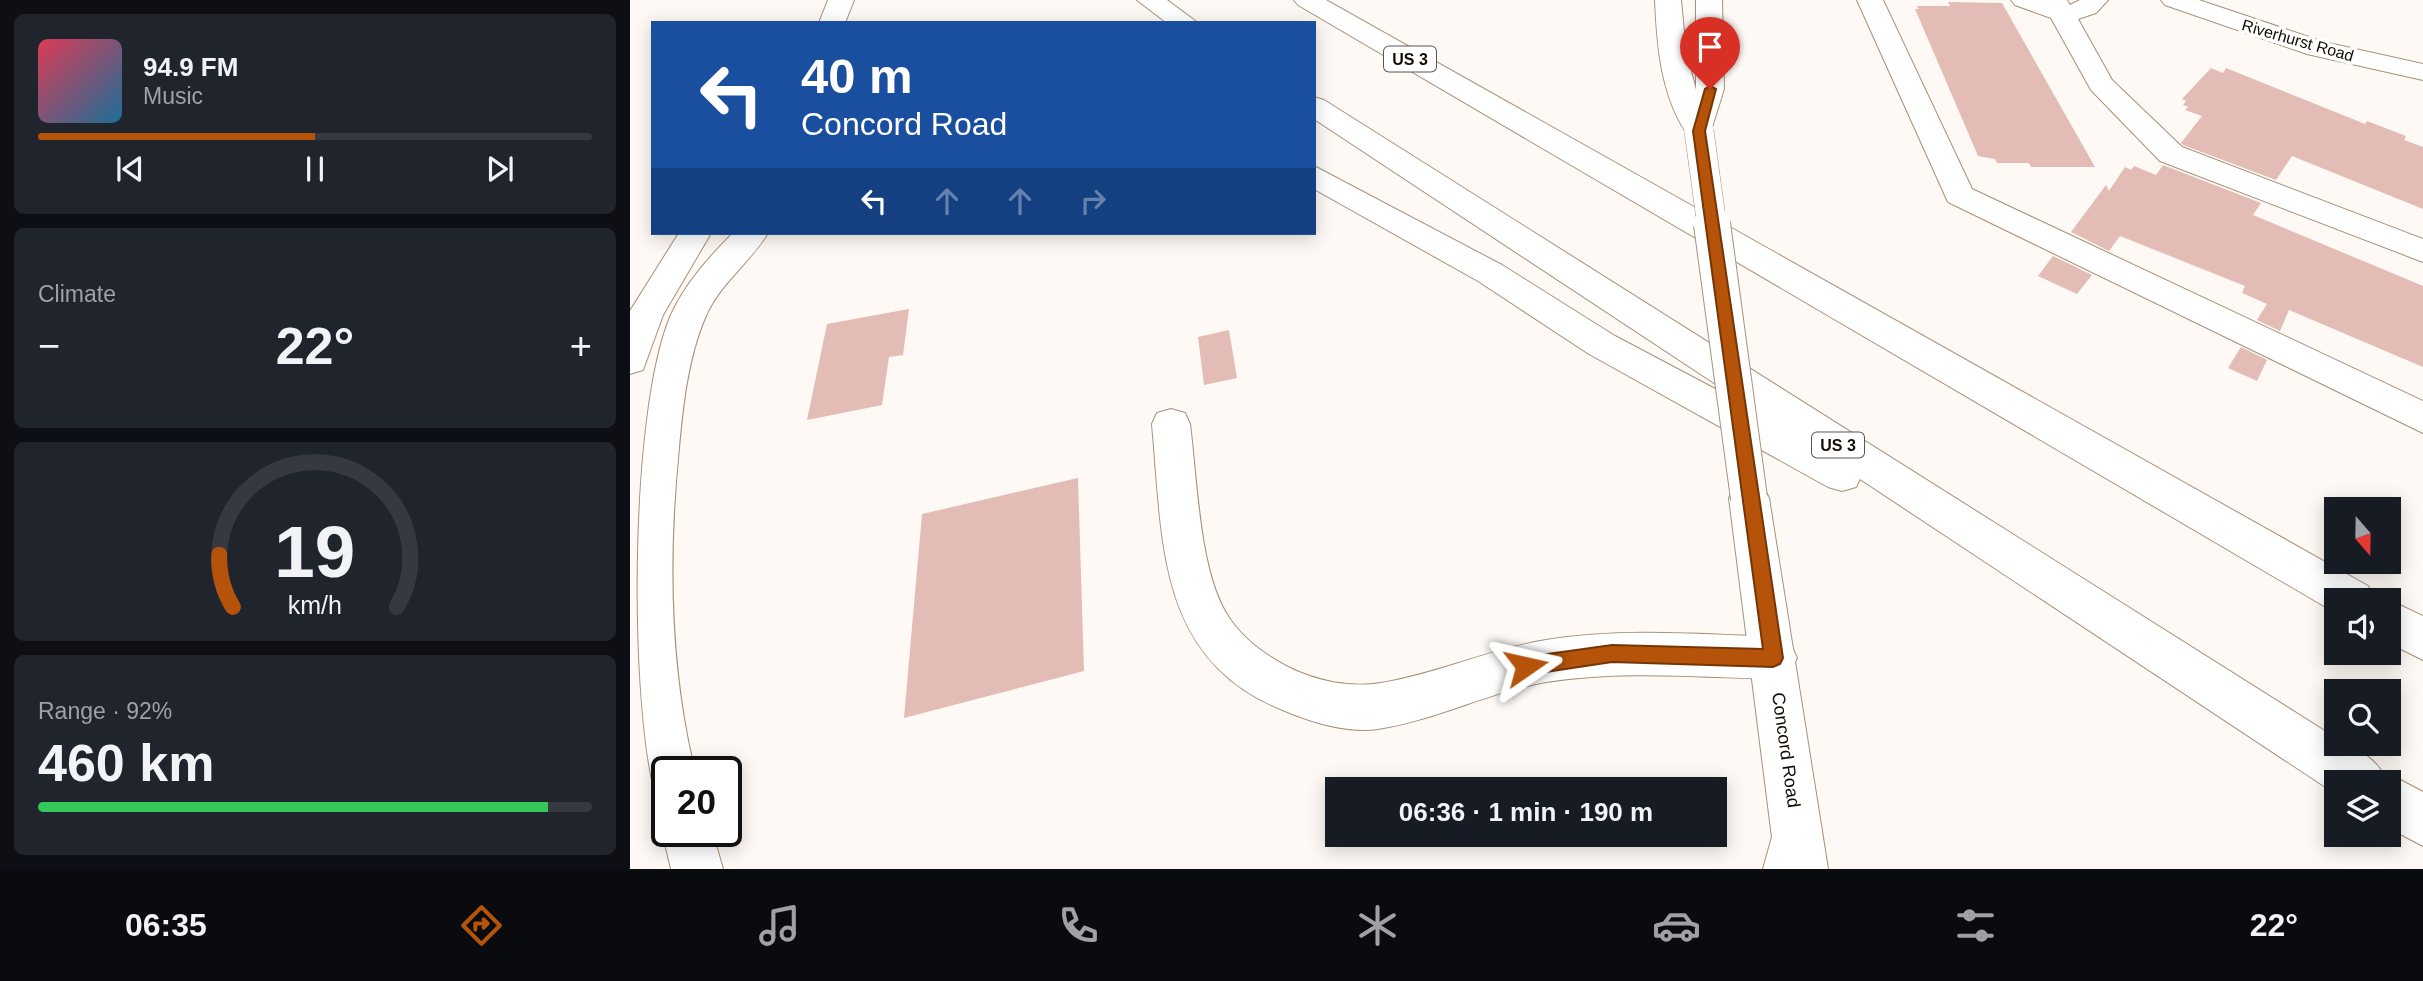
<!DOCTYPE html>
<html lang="en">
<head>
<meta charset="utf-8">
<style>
	body { margin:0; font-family:Arial,sans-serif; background:#20242c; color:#f1f3f6; height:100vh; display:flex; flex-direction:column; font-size:26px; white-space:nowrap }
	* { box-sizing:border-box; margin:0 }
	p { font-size:23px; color:#9ea1a6 }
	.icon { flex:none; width:38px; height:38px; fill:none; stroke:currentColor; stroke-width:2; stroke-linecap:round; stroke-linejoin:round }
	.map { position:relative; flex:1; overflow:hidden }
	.panel { display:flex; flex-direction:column; gap:14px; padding:14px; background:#0d0f14; width:630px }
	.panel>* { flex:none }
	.banner { position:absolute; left:21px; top:21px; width:665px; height:214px; border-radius:0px; box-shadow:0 4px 18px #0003; background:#1a4fa0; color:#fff; overflow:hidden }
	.needle { width:46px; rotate:160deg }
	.fabs { position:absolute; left:1694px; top:497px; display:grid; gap:14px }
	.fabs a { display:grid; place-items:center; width:77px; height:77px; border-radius:0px; background:#171b24; box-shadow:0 4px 18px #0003; font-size:35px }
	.speed { position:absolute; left:21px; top:756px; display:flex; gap:14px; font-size:35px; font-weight:700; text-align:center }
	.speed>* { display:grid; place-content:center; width:91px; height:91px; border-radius:50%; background:#171b24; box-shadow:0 4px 18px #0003; line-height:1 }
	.speed .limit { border:4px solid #111; border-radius:10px; background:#fff; color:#111 }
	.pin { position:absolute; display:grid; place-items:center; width:60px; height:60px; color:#fff; margin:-72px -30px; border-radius:50% 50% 50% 0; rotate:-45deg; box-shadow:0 0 7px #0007 }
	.pin .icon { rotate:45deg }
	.me { position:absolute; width:77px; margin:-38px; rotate:79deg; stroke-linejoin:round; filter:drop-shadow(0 0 5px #0008) }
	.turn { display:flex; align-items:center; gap:24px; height:147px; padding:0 35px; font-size:32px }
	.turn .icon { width:91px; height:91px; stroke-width:2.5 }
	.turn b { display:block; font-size:49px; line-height:60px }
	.lanes { display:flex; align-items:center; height:66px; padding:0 35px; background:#0003; justify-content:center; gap:35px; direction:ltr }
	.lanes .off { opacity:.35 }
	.big { font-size:52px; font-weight:800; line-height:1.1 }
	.panel .card { flex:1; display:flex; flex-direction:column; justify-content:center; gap:10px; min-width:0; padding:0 24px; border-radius:10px; background:#20242c }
	.panel .dial { align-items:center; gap:0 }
	.dial svg { height:182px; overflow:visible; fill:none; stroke:#363941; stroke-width:7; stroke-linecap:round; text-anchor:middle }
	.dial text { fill:#f1f3f6; stroke:none }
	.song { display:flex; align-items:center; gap:21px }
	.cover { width:84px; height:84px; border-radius:10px; background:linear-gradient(135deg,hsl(350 70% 55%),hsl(200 70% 35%)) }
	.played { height:7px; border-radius:4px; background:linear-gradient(90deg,#b45309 50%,#363941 50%) }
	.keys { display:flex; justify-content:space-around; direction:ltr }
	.heat { display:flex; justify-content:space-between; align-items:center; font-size:38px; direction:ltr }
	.charge { height:10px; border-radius:5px; background:linear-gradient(90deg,#34c759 92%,#363941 0) }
	.trip { position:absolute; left:695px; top:777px; width:402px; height:70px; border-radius:0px; background:#171b24; box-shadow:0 4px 18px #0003; font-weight:800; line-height:70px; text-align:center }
	.tabs { display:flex; height:112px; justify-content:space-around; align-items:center; background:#090b0e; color:#9ea1a6 }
	.tabs .icon { width:49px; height:49px }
	.tabs .active { color:#b45309 }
	.tabs b { font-size:32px; color:#f1f3f6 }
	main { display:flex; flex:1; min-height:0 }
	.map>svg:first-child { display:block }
	.building { fill:#e2bcb5 }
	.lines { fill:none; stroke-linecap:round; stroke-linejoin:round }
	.minor-casing { stroke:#a69177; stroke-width:2 }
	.major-casing { stroke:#a69177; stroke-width:2 }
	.highway-casing { stroke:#a69177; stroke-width:2 }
	.minor { fill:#fff; fill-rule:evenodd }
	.major { fill:#fff; fill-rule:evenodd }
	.highway { fill:#fff; fill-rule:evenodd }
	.major-bridge-far1-casing { stroke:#a69177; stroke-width:30; stroke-linecap:butt }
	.major-bridge-casing { stroke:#a69177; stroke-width:38; stroke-linecap:butt }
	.major-bridge-far1 { stroke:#fff; stroke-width:29 }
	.major-bridge { stroke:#fff; stroke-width:36 }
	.route { fill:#b45309; stroke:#753606; stroke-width:2 }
	.labels { text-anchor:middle; stroke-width:7; stroke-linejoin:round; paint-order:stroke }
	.far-street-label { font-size:16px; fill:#130b03; stroke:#fff }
	.shield { fill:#fff; stroke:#5a544f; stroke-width:2 }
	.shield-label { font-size:16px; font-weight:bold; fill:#130b03 }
	.street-label { font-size:18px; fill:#130b03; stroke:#fff }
</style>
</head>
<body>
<main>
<section class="panel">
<div class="card">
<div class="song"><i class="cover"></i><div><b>94.9 FM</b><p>Music</p></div></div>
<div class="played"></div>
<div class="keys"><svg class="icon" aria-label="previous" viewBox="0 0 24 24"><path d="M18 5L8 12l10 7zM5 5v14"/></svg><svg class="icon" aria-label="pause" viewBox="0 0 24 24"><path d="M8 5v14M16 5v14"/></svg><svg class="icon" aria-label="next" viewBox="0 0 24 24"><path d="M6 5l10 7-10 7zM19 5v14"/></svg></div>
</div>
<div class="card"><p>Climate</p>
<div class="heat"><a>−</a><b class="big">22°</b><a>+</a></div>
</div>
<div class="card dial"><svg viewBox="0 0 100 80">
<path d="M14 69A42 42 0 1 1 86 69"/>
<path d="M14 69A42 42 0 0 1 8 46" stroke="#b45309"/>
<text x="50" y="56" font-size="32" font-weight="700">19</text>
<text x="50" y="72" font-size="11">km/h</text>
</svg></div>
<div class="card"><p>Range · 92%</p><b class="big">460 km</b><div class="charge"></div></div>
</section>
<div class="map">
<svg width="1793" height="869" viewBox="0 0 1793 869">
	<rect width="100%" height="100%" fill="#fef9f4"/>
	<!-- building -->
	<g class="building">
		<polygon points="1318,2 1372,3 1465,167 1401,167 1399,163 1367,163 1365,159 1348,156 1285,9 1289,9 1287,6 1320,6"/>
		<polygon points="1581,68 1593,73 1596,68 1735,124 1737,121 1776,136 1774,140 1793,147 1793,209 1662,156 1646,180 1553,145 1551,143 1572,116 1555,110 1558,107 1553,105 1556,101 1552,99"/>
		<polygon points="1533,165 1631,203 1623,215 1793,286 1793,367 1659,310 1650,331 1627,320 1637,304 1612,293 1615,286 1490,236 1479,251 1441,232 1476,185 1479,191 1495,167 1501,170 1504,166 1526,175"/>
		<polygon points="1423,256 1462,275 1447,294 1408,276"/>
		<polygon points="279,309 273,355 259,357 252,405 177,420 197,324"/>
		<polygon points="599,330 607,378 574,385 568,337"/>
		<polygon points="1611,347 1637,360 1627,381 1598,368"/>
		<polygon points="448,478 454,671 274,718 292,514"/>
	</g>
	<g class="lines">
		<defs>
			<g id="minor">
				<polygon points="1227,0 1253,0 1342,189 1793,401 1793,433 1318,202"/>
				<polygon points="1381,0 1437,0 1440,5 1450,0 1478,0 1466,13 1448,19 1482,80 1552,147 1793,239 1793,262 1530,161 1461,90 1421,18 1385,5"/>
				<polygon points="1531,0 1569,0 1694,42 1793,64 1793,80 1677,54 1535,5"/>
				<path d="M541 409 555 413 560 424C567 477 569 572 598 616 612 638 635 655 658 667 686 681 720 688 751 683 807 674 860 649 916 640 991 628 1068 634 1144 637L1160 643 1167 658 1160 673 1144 679C1068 677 991 670 916 682 859 692 806 720 748 729 716 733 684 723 655 711 526 660 533 542 522 424L527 413Z"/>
			</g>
			<g id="major">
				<path d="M1025 0H1051L1056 52 1066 90V0H1092L1094 89 1079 137 1069 140 1059 137C1031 97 1027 47 1025 0Z"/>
				<polygon points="1119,481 1133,486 1139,498 1198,869 1146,869 1099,498 1105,486"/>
			</g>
			<g id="highway">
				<polygon points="198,0 224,0 215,23 189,23"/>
				<polygon points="507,0 537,0 568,23 537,23"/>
				<polygon points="664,0 696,0 1738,586 1745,600 1706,600 1706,613 668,5"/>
				<path d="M684 97 694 100 1706 738V744C1724 744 1747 760 1754 776L1759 774 1793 792V846L1759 828V782H1706V794L1230 479 1226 487 1212 491 1198 487 959 354 848 281 684 189V166L872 265 985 336 1125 410 684 119Z"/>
				<polygon points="49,233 81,233 33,315 13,370 0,374 0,311"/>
				<path d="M103 233H138C120 263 89 284 75 318 58 358 53 405 49 448 38 557 39 666 65 772H37V795L24 789C0 690 0 415 40 317 54 285 78 258 103 233Z"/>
				<polygon points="1759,600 1793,616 1793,660 1759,643"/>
				<polygon points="1167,805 1185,812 1192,830 1185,869 1133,869 1149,812"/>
				<polygon points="37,819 37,831 82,831 93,869 41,869 32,831"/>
			</g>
		</defs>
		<!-- minor casing -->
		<use href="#minor" class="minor-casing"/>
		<!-- major casing -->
		<use href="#major" class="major-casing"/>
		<!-- highway casing -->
		<use href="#highway" class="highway-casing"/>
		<!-- minor -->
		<use href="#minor" class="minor"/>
		<!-- major -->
		<use href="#major" class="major"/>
		<!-- highway -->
		<use href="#highway" class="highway"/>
		<defs>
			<polyline id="major-bridge-far1" points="1069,131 1082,226"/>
			<polyline id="major-bridge" points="1082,224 1119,498"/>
		</defs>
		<!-- major-bridge-far1 casing -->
		<use href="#major-bridge-far1" class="major-bridge-far1-casing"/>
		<!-- major-bridge casing -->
		<use href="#major-bridge" class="major-bridge-casing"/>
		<!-- major-bridge-far1 -->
		<use href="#major-bridge-far1" class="major-bridge-far1"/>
		<!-- major-bridge -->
		<use href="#major-bridge" class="major-bridge"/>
	</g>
	<!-- route -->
	<polygon class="route" points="1080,86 1086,89 1075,131 1153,658 1150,664 1143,667 982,662 896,675 889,672 886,666 889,659 896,657 982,645 1133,649 1063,131 1075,89"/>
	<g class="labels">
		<!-- far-street labels -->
		<g class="far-street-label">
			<text transform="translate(1668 40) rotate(16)" y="6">Riverhurst Road</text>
		</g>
		<!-- shield labels -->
		<g class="shield">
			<rect x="754" y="46.5" width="52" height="25" rx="5"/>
			<rect x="1182" y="432.5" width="52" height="25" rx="5"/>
		</g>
		<g class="shield-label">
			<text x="780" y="65">US 3</text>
			<text x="1208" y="451">US 3</text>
		</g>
		<!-- street labels -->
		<g class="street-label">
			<text transform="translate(1156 750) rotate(82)" y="6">Concord Road</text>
		</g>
	</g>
</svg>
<div class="fabs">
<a><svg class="needle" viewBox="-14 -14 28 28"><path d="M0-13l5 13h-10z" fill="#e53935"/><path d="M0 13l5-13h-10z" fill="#9ea1a6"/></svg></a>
<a><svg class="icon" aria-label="sound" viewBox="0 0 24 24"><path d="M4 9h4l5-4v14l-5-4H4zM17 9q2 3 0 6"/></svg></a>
<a><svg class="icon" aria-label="search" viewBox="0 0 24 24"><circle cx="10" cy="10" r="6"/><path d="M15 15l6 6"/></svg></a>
<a><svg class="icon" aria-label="layers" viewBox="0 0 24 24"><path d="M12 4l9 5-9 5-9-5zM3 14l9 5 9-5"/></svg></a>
</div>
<div class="speed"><div class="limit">20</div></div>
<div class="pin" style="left:1080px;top:89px;background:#d93025"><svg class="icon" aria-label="arrive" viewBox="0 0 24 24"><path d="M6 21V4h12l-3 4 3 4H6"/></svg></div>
<svg class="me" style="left:896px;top:666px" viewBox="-20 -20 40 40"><path d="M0-17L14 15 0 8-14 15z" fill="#b45309" stroke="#fff" stroke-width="4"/></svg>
<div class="trip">06:36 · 1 min · 190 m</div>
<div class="banner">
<div class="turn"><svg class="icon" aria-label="left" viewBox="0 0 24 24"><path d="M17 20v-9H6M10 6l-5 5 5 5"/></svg><div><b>40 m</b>Concord Road</div></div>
<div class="lanes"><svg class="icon" aria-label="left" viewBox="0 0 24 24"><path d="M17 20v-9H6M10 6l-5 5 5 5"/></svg><svg class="icon off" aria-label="ahead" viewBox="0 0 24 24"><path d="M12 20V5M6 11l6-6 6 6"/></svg><svg class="icon off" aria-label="ahead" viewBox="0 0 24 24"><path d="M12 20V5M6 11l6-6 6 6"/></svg><svg class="icon off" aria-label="right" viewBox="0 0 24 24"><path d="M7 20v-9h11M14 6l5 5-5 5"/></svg></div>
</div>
</div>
</main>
<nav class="tabs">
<b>06:35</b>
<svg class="icon active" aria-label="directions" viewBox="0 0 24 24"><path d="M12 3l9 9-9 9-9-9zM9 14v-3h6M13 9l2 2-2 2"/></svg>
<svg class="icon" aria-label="music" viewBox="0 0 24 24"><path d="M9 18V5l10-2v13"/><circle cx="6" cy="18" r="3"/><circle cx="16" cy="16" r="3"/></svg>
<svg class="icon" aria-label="phone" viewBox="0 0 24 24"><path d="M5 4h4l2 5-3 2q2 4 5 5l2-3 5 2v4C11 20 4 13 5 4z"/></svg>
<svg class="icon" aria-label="climate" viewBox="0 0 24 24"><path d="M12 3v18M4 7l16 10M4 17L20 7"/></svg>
<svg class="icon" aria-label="car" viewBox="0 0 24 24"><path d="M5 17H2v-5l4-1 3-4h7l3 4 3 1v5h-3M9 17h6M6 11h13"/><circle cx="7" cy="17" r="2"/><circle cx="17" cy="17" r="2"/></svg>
<svg class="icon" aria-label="filters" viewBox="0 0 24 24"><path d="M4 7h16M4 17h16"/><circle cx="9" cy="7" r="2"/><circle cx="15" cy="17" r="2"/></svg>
<b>22°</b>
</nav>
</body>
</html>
